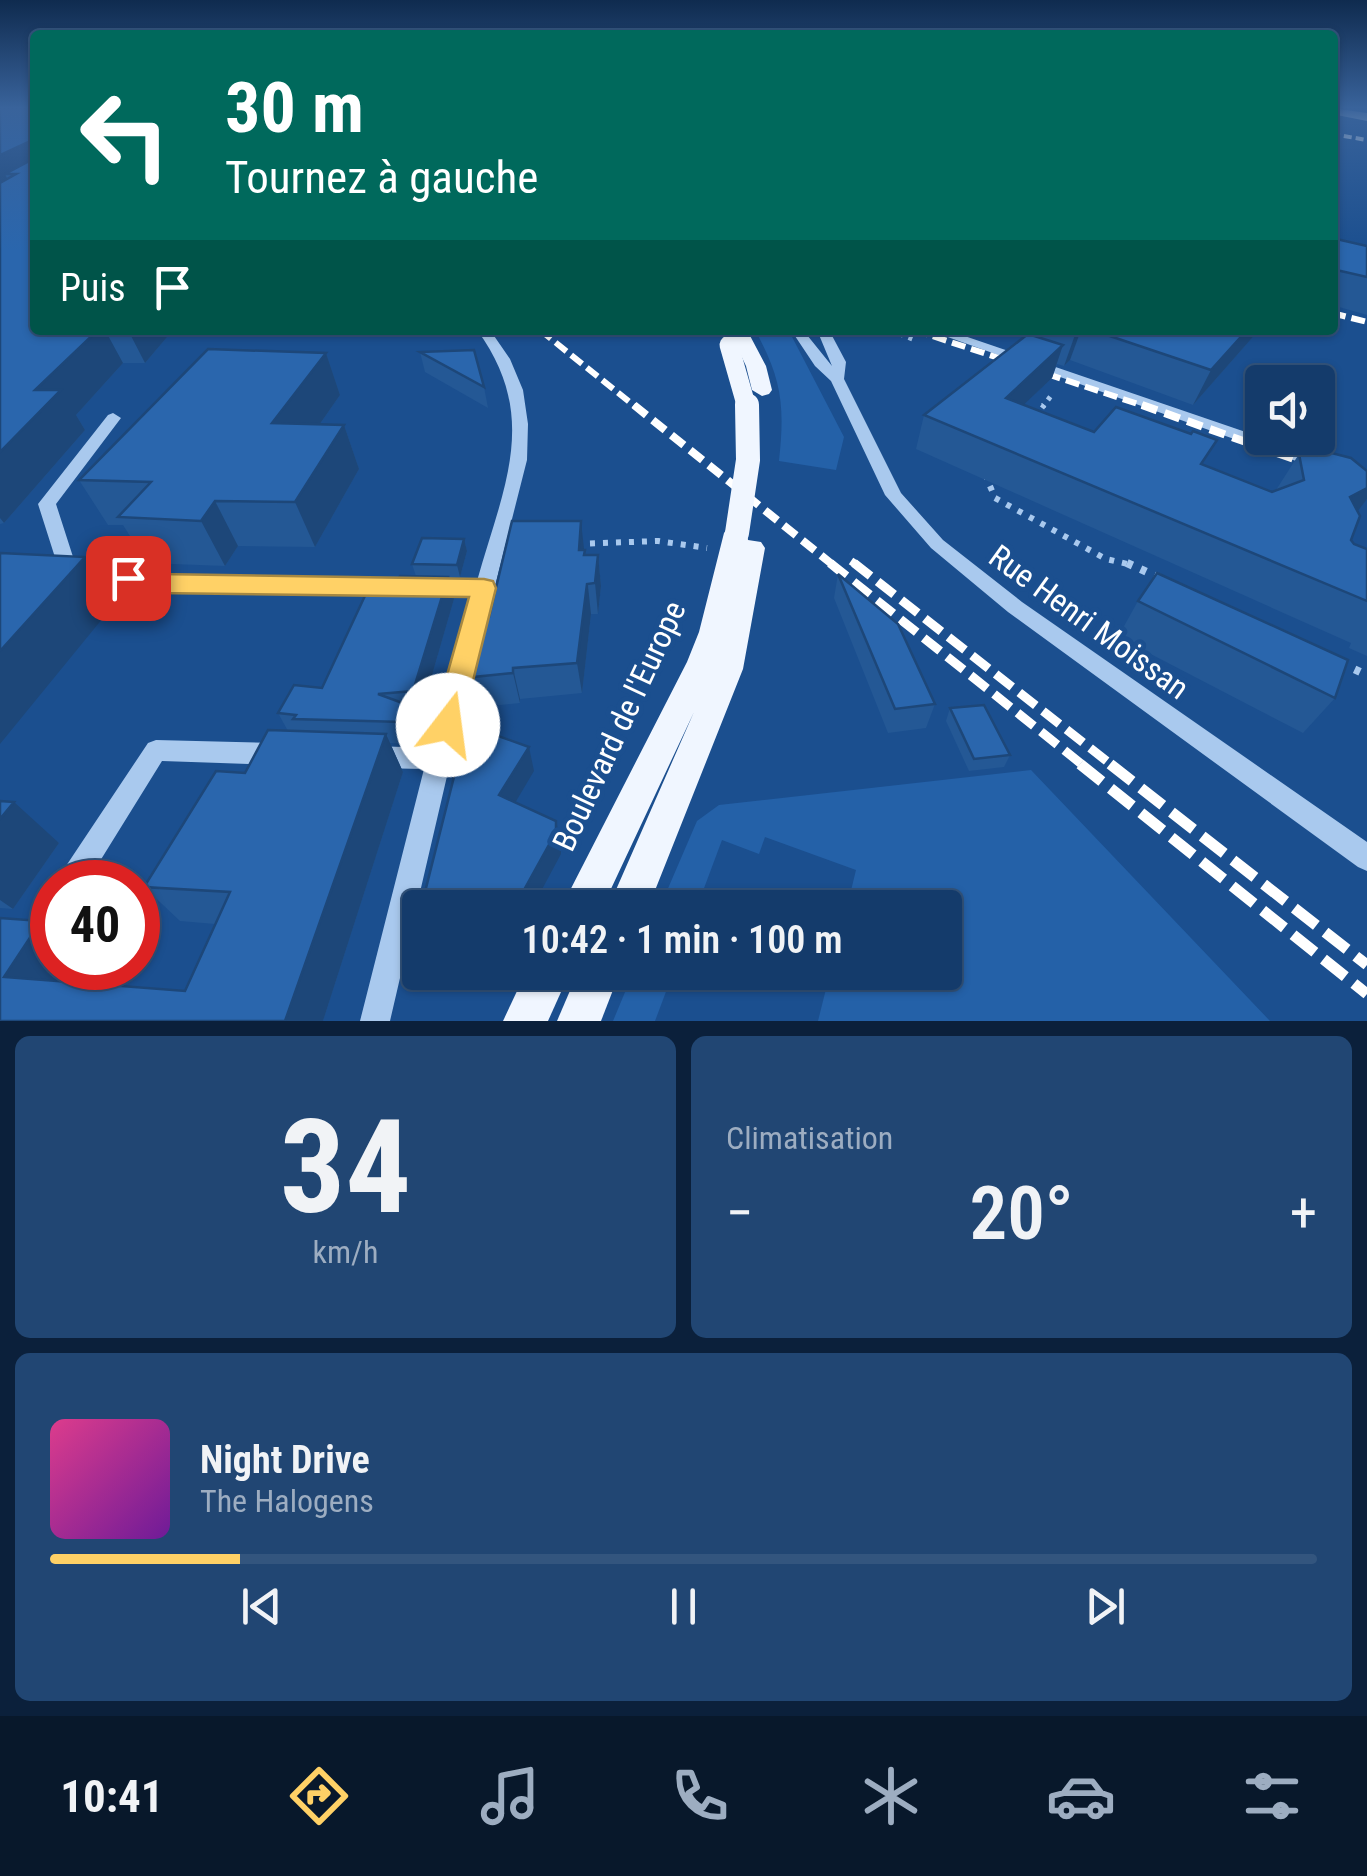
<!DOCTYPE html>
<html lang="fr">
<head>
<meta charset="utf-8">
<style>
	body { margin:0; font-family:"Roboto Condensed",sans-serif; background:#214673; color:#f1f3f6; height:100vh; display:flex; flex-direction:column; font-size:38px; white-space:nowrap }
	* { box-sizing:border-box; margin:0 }
	p { font-size:32px; color:#9dadc1 }
	.icon { flex:none; width:55px; height:55px; fill:none; stroke:currentColor; stroke-width:2; stroke-linecap:round; stroke-linejoin:round }
	.map { position:relative; height:1021px; overflow:hidden }
	.sheet { display:flex; flex-direction:column; gap:15px; padding:15px; background:#0b203b; flex:1 }
	.sheet>* { flex:none }
	.top-card { position:absolute; left:30px; top:30px; width:1308px; height:305px; border-radius:10px; box-shadow:0 2px 8px #0004,0 0 0 2px #33557e; background:#00695c; color:#fff; overflow:hidden }
	.tools { position:absolute; left:1245px; top:365px; display:grid; gap:20px }
	.tools a { display:grid; place-items:center; width:90px; height:90px; border-radius:10px; background:#143b6b; box-shadow:0 2px 8px #0004,0 0 0 2px #33557e; font-size:50px }
	.speed { position:absolute; left:30px; top:860px; display:flex; gap:20px; font-size:50px; font-weight:700; text-align:center }
	.speed>* { display:grid; place-content:center; width:130px; height:130px; border-radius:50%; background:#143b6b; box-shadow:0 2px 8px #0004,0 0 0 2px #33557e; line-height:1 }
	.speed .limit { border:15px solid #d22; background:#fff; color:#111 }
	.pin { position:absolute; display:grid; place-items:center; width:85px; height:85px; color:#fff; margin:-42px; border-radius:20px; box-shadow:0 5px 15px #0006 }
	.me { position:absolute; width:110px; margin:-55px; rotate:15deg; stroke-linejoin:round; filter:drop-shadow(0 0 8px #0008) }
	.turn { display:flex; align-items:center; gap:35px; height:210px; padding:0 30px; font-size:45px }
	.turn .icon { width:130px; height:130px; stroke-width:2.5 }
	.turn b { display:block; font-size:70px; line-height:85px }
	.then { display:flex; align-items:center; height:95px; padding:0 30px; background:#0003; gap:20px; font-size:38px }
	.big { font-size:75px; font-weight:600; line-height:1.1 }
	.sheet .tile { flex:1; display:flex; flex-direction:column; justify-content:center; gap:15px; min-width:0; padding:0 35px; border-radius:15px; background:#214673 }
	.sheet .dial { align-items:center; gap:0 }
	.dial b { font-size:130px; line-height:1 }
	.song { display:flex; align-items:center; gap:30px }
	.cover { width:120px; height:120px; border-radius:15px; background:linear-gradient(135deg,hsl(330 70% 55%),hsl(280 70% 35%)) }
	.played { height:10px; border-radius:5px; background:linear-gradient(90deg,#ffd166 15%,#33557e 15%) }
	.keys { display:flex; justify-content:space-around; direction:ltr }
	.heat { display:flex; justify-content:space-between; align-items:center; font-size:55px; direction:ltr }
	.sheet .tiles { flex:1; display:grid; gap:15px; grid-template-columns:1fr 1fr }
	.tile:last-child { grid-column:span 2 }
	.trip { position:absolute; left:402px; top:890px; width:560px; height:100px; border-radius:10px; background:#143b6b; box-shadow:0 2px 8px #0004,0 0 0 2px #33557e; font-weight:600; line-height:100px; text-align:center }
	.menu { display:flex; height:160px; justify-content:space-around; align-items:center; background:#08182b; color:#9dadc1 }
	.menu .icon { width:70px; height:70px }
	.menu .active { color:#ffd166 }
	.menu b { font-size:45px; color:#f1f3f6 }
	.map>svg:first-child { display:block }
	.green { fill:#2461a8 }
	.lines { fill:none; stroke-linecap:round; stroke-linejoin:round }
	.path-far2 { stroke:#a9c9ee; stroke-width:5; stroke-dasharray:4 6; stroke-linecap:butt }
	.path-far1 { stroke:#a9c9ee; stroke-width:6; stroke-dasharray:5 8; stroke-linecap:butt }
	.path { stroke:#a9c9ee; stroke-width:8; stroke-dasharray:6 9; stroke-linecap:butt }
	.minor { fill:#a9c9ee; fill-rule:evenodd }
	.major { fill:#f0f6ff; fill-rule:evenodd }
	.highway { fill:#fff; fill-rule:evenodd }
	.rail-far4 { stroke:#fff; stroke-width:4; stroke-dasharray:8 4; stroke-linecap:butt }
	.rail-far3 { stroke:#fff; stroke-width:6; stroke-dasharray:14 6; stroke-linecap:butt }
	.rail-far2 { stroke:#fff; stroke-width:8; stroke-dasharray:16 8; stroke-linecap:butt }
	.rail-far1 { stroke:#fff; stroke-width:9; stroke-dasharray:21 9; stroke-linecap:butt }
	.rail { stroke:#fff; stroke-width:11; stroke-dasharray:28 11; stroke-linecap:butt }
	.major-bridge-far1 { stroke:#f0f6ff; stroke-width:19 }
	.major-bridge { stroke:#f0f6ff; stroke-width:24 }
	.wall { fill:#245895 }
	.shaded-wall { fill:#1d4779 }
	.building { fill:#2a66ad; stroke:#1d4779; stroke-width:2.5 }
	.route { fill:#ffd166; stroke:#a68842; stroke-width:2.5 }
	.labels { text-anchor:middle; stroke-width:10; stroke-linejoin:round; paint-order:stroke }
	.street-label { font-size:32px; fill:#fff; stroke:#1b4f8f }
</style>
</head>
<body>
<div class="map">
<svg width="1367" height="1021" viewBox="0 0 1367 1021">
	<rect width="100%" height="100%" fill="#1b4f8f"/>
	<!-- green -->
	<g class="green">
		<path d="M755 330 790 333 844 437 836 470 779 461C785 406 782 379 755 330Z"/>
		<polygon points="1031,770 1270,1021 818,1021 830,973 945,972 945,908 847,907 856,870 765,837 759,854 722,840 697,907 660,907 697,821 719,805"/>
		<polygon points="633,973 673,973 655,1021 613,1021"/>
	</g>
	<g class="lines">
		<!-- path-far2 -->
		<g class="path-far2">
			<polyline points="890,330 915,340"/>
			<polyline points="1042,408 1053,393"/>
		</g>
		<!-- path-far1 -->
		<g class="path-far1">
			<polyline points="1034,415 1044,405"/>
			<polyline points="985,474 995,498 1106,559 1132,565"/>
			<polyline points="577,544 658,541 707,548"/>
		</g>
		<!-- path -->
		<g class="path">
			<polyline points="1127,563 1162,579"/>
			<polyline points="1341,663 1367,675"/>
		</g>
		<!-- minor -->
		<g class="minor">
			<path d="M477 330H490L510 359 523 390 528 424 527 460 451 759 390 1021H360L424 769 375 768 367 765 363 757 367 749 375 746 430 748 473 595 424 592 421 587 424 582 431 580 477 581C503 488 541 417 477 330Z"/>
			<polygon points="791,330 803,330 832,366 817,330 829,330 846,362 844,379 901,493 943,540 1022,602 1367,842 1367,871 1358,867 1008,612 931,548 885,495 831,381 815,366"/>
			<polygon points="928,330 947,330 1322,458 1324,462 1316,467 1310,466"/>
			<polygon points="113,413 121,418 56,504 75,563 159,577 390,580 397,582 400,587 397,592 159,591 60,573 38,504 108,415"/>
			<polygon points="156,740 279,743 287,747 291,754 287,761 279,765 162,761 87,882 59,882 62,872 148,743"/>
		</g>
		<!-- major -->
		<g class="major">
			<polygon points="729,330 747,330 766,366 772,390 769,394 762,396 752,390 746,366"/>
			<polygon points="737,524 746,527 748,540 761,542 765,548 743,669 648,908 608,908 694,712 602,908 561,908 687,662 699,632 724,533 728,527"/>
			<polygon points="526,972 570,972 548,1021 503,1021"/>
			<polygon points="578,972 620,972 601,1021 557,1021"/>
		</g>
		<!-- highway -->
		<polygon class="highway" points="1332,108 1367,113 1367,121 1332,114"/>
		<!-- rail-far4 -->
		<polyline class="rail-far4" points="1332,134 1367,140"/>
		<!-- rail-far3 -->
		<g class="rail-far3">
			<polyline points="1332,313 1367,322"/>
			<polyline points="540,330 637,408"/>
			<polyline points="914,330 1150,408"/>
		</g>
		<!-- rail-far2 -->
		<g class="rail-far2">
			<polyline points="634,405 833,565"/>
			<polyline points="1142,405 1367,485"/>
			<polyline points="851,561 857,565"/>
		</g>
		<!-- rail-far1 -->
		<g class="rail-far1">
			<polyline points="830,563 1084,766"/>
			<polyline points="854,563 1113,766"/>
		</g>
		<!-- rail -->
		<g class="rail">
			<polyline points="1080,764 1367,994"/>
			<polyline points="1110,764 1367,965"/>
		</g>
		<!-- major-bridge-far1 -->
		<polyline class="major-bridge-far1" points="729,345 747,408"/>
		<!-- major-bridge -->
		<polyline class="major-bridge" points="737,533 748,460 747,405"/>
	</g>
	<!-- wall -->
	<g class="wall">
		<polygon points="0,108 35,108 35,330 173,330 145,363 123,363 76,415 85,430 4,523 0,524"/>
		<polygon points="1332,238 1367,246 1367,315 1332,305"/>
		<polygon points="609,330 674,330 674,337 614,334"/>
		<polygon points="1039,330 1259,330 1193,405 1070,360 1064,366 1057,364 1052,378 1023,405 1094,432 1203,465 1272,492 1276,490 1299,454 1367,471 1367,499 1357,511 1351,540 1354,544 1367,549 1367,656 1349,648 1351,643 916,449 924,415 1037,337"/>
		<polygon points="420,352 484,387 488,408 425,372"/>
		<polygon points="326,353 340,395 320,424 344,425 359,469 315,547 238,546 225,566 147,563 123,525 108,525 79,480"/>
		<polygon points="464,539 467,551 460,577 448,577 454,599 421,713 411,714 416,727 411,744 390,743 403,772 323,1021 0,1021 41,921 52,930 52,968 76,968 68,982 185,991 215,924 180,921 144,887 245,773 288,731 278,713 322,688 396,585 416,576 412,564"/>
		<polygon points="598,555 601,586 598,614 591,614 582,693 520,699 520,703 481,707 473,677 489,617"/>
		<polygon points="838,574 935,704 926,728 888,733 834,598"/>
		<polygon points="1138,601 1335,698 1303,733 1118,637"/>
		<polygon points="950,708 1010,755 1004,767 969,771 946,721"/>
		<polygon points="0,801 59,843 13,909 0,908"/>
	</g>
	<!-- shaded-wall -->
	<g class="shaded-wall">
		<polygon points="35,139 35,168 16,174 5,174 9,182 0,186 0,155"/>
		<polygon points="98,330 105,330 123,363 76,415 85,430 4,523 0,518 0,452 35,390"/>
		<polygon points="128,330 173,330 145,363"/>
		<polygon points="1078,330 1081,330 1070,360 1064,366 1076,332"/>
		<polygon points="1247,330 1259,330 1193,405 1211,370"/>
		<polygon points="1063,345 1052,378 995,432 1006,398"/>
		<polygon points="326,353 340,395 290,467 272,423"/>
		<polygon points="344,425 359,469 315,547 295,502"/>
		<polygon points="1367,488 1367,499 1354,516 1350,497"/>
		<polygon points="215,501 238,546 225,566 201,521"/>
		<polygon points="581,521 591,614 582,693 577,663 579,550"/>
		<polygon points="464,539 467,551 460,577 457,565"/>
		<polygon points="598,555 601,586 598,614 595,583"/>
		<polygon points="85,557 116,602 0,744 0,651"/>
		<polygon points="448,577 454,599 421,713 413,691"/>
		<polygon points="513,668 520,699 520,703 513,673"/>
		<polygon points="408,705 416,727 411,744 403,722"/>
		<polygon points="386,734 403,772 323,1021 285,1021"/>
		<polygon points="529,747 534,771 506,818 499,795"/>
		<polygon points="14,802 59,843 13,909 0,900 0,819"/>
		<polygon points="556,821 561,843 561,854 532,908 514,908"/>
		<polygon points="41,921 52,930 52,968 76,968 52,1008 4,977"/>
	</g>
	<!-- building -->
	<g class="building">
		<polygon points="0,108 35,108 35,139 0,155"/>
		<polygon points="35,158 35,330 98,330 35,390 61,390 0,452 0,183 16,174 5,174"/>
		<polygon points="1332,238 1367,246 1367,277 1332,269"/>
		<polygon points="1092,330 1247,330 1211,370"/>
		<polygon points="1028,334 1063,345 1006,398 1094,432 1116,407 1191,434 1193,431 1217,440 1201,464 1272,492 1304,480 1299,454 1324,451 1351,458 1367,471 1367,488 1350,497 1360,516 1351,540 1354,544 1367,549 1367,601 924,415"/>
		<polygon points="208,349 326,353 272,423 344,425 295,502 215,501 201,521 118,517 151,482 79,480"/>
		<polygon points="474,350 484,387 420,352"/>
		<polygon points="512,521 581,521 579,550 585,550 584,555 598,555 595,583 587,584 577,663 513,668 513,673 473,677 484,617 489,617"/>
		<polygon points="422,538 464,539 457,565 412,564"/>
		<polygon points="0,553 85,557 0,651"/>
		<polygon points="1157,573 1348,660 1335,698 1138,601"/>
		<polygon points="838,574 898,624 935,704 895,709"/>
		<polygon points="400,576 448,577 413,691 378,694 408,705 403,722 293,719 296,715 278,713 294,685 322,688 370,585 396,585"/>
		<polygon points="984,705 1010,755 974,759 950,708"/>
		<polygon points="467,725 529,747 499,795 556,821 556,832 514,908 421,908"/>
		<polygon points="268,730 386,734 285,1021 0,1021 0,918 41,921 4,977 185,991 230,892 144,887 216,771 245,773"/>
		<polygon points="0,801 14,802 0,819"/>
		<polygon points="420,912 420,935 414,934"/>
	</g>
	<!-- sky -->
	<linearGradient id="sky" x2="0" y2="1"><stop stop-color="#0f2b4f"/><stop offset="0.43" stop-color="#39639b"/><stop offset="1" stop-color="#39639b" stop-opacity="0"/></linearGradient>
	<rect width="1367" height="251" fill="url(#sky)"/>
	<!-- route -->
	<polygon class="route" points="128,569 158,574 484,579 493,581 496,588 462,725 458,734 448,738 437,734 433,725 469,597 158,593 119,585 116,578 119,572"/>
	<g class="labels">
		<!-- street labels -->
		<g class="street-label">
			<text transform="translate(1089 622) rotate(36)" y="11">Rue Henri Moissan</text>
			<text transform="translate(619 726) rotate(-65)" y="11">Boulevard de l'Europe</text>
		</g>
	</g>
</svg>
<div class="tools">
<a><svg class="icon" aria-label="sound" viewBox="0 0 24 24"><path d="M4 9h4l5-4v14l-5-4H4zM17 9q2 3 0 6"/></svg></a>
</div>
<div class="speed"><div class="limit">40</div></div>
<div class="pin" style="left:128px;top:578px;background:#d93025"><svg class="icon" aria-label="arrive" viewBox="0 0 24 24"><path d="M6 21V4h12l-3 4 3 4H6"/></svg></div>
<svg class="me" style="left:448px;top:725px" viewBox="-20 -20 40 40"><circle r="19" fill="#fff"/><path d="M0-13L10 11 0 6-10 11z" fill="#ffd166"/></svg>
<div class="trip">10:42 · 1 min · 100 m</div>
<div class="top-card">
<div class="turn"><svg class="icon" aria-label="left" viewBox="0 0 24 24"><path d="M17 20v-9H6M10 6l-5 5 5 5"/></svg><div><b>30 m</b>Tournez à gauche</div></div>
<div class="then">Puis<svg class="icon" aria-label="arrive" viewBox="0 0 24 24"><path d="M6 21V4h12l-3 4 3 4H6"/></svg></div>
</div>
</div>
<section class="sheet">
<div class="tiles">
<div class="tile dial"><b>34</b><p>km/h</p></div>
<div class="tile"><p>Climatisation</p>
<div class="heat"><a>−</a><b class="big">20°</b><a>+</a></div>
</div>
<div class="tile">
<div class="song"><i class="cover"></i><div><b>Night Drive</b><p>The Halogens</p></div></div>
<div class="played"></div>
<div class="keys"><svg class="icon" aria-label="previous" viewBox="0 0 24 24"><path d="M18 5L8 12l10 7zM5 5v14"/></svg><svg class="icon" aria-label="pause" viewBox="0 0 24 24"><path d="M8 5v14M16 5v14"/></svg><svg class="icon" aria-label="next" viewBox="0 0 24 24"><path d="M6 5l10 7-10 7zM19 5v14"/></svg></div>
</div>
</div>
</section>
<nav class="menu">
<b>10:41</b>
<svg class="icon active" aria-label="directions" viewBox="0 0 24 24"><path d="M12 3l9 9-9 9-9-9zM9 14v-3h6M13 9l2 2-2 2"/></svg>
<svg class="icon" aria-label="music" viewBox="0 0 24 24"><path d="M9 18V5l10-2v13"/><circle cx="6" cy="18" r="3"/><circle cx="16" cy="16" r="3"/></svg>
<svg class="icon" aria-label="phone" viewBox="0 0 24 24"><path d="M5 4h4l2 5-3 2q2 4 5 5l2-3 5 2v4C11 20 4 13 5 4z"/></svg>
<svg class="icon" aria-label="climate" viewBox="0 0 24 24"><path d="M12 3v18M4 7l16 10M4 17L20 7"/></svg>
<svg class="icon" aria-label="car" viewBox="0 0 24 24"><path d="M5 17H2v-5l4-1 3-4h7l3 4 3 1v5h-3M9 17h6M6 11h13"/><circle cx="7" cy="17" r="2"/><circle cx="17" cy="17" r="2"/></svg>
<svg class="icon" aria-label="filters" viewBox="0 0 24 24"><path d="M4 7h16M4 17h16"/><circle cx="9" cy="7" r="2"/><circle cx="15" cy="17" r="2"/></svg>
</nav>
</body>
</html>
